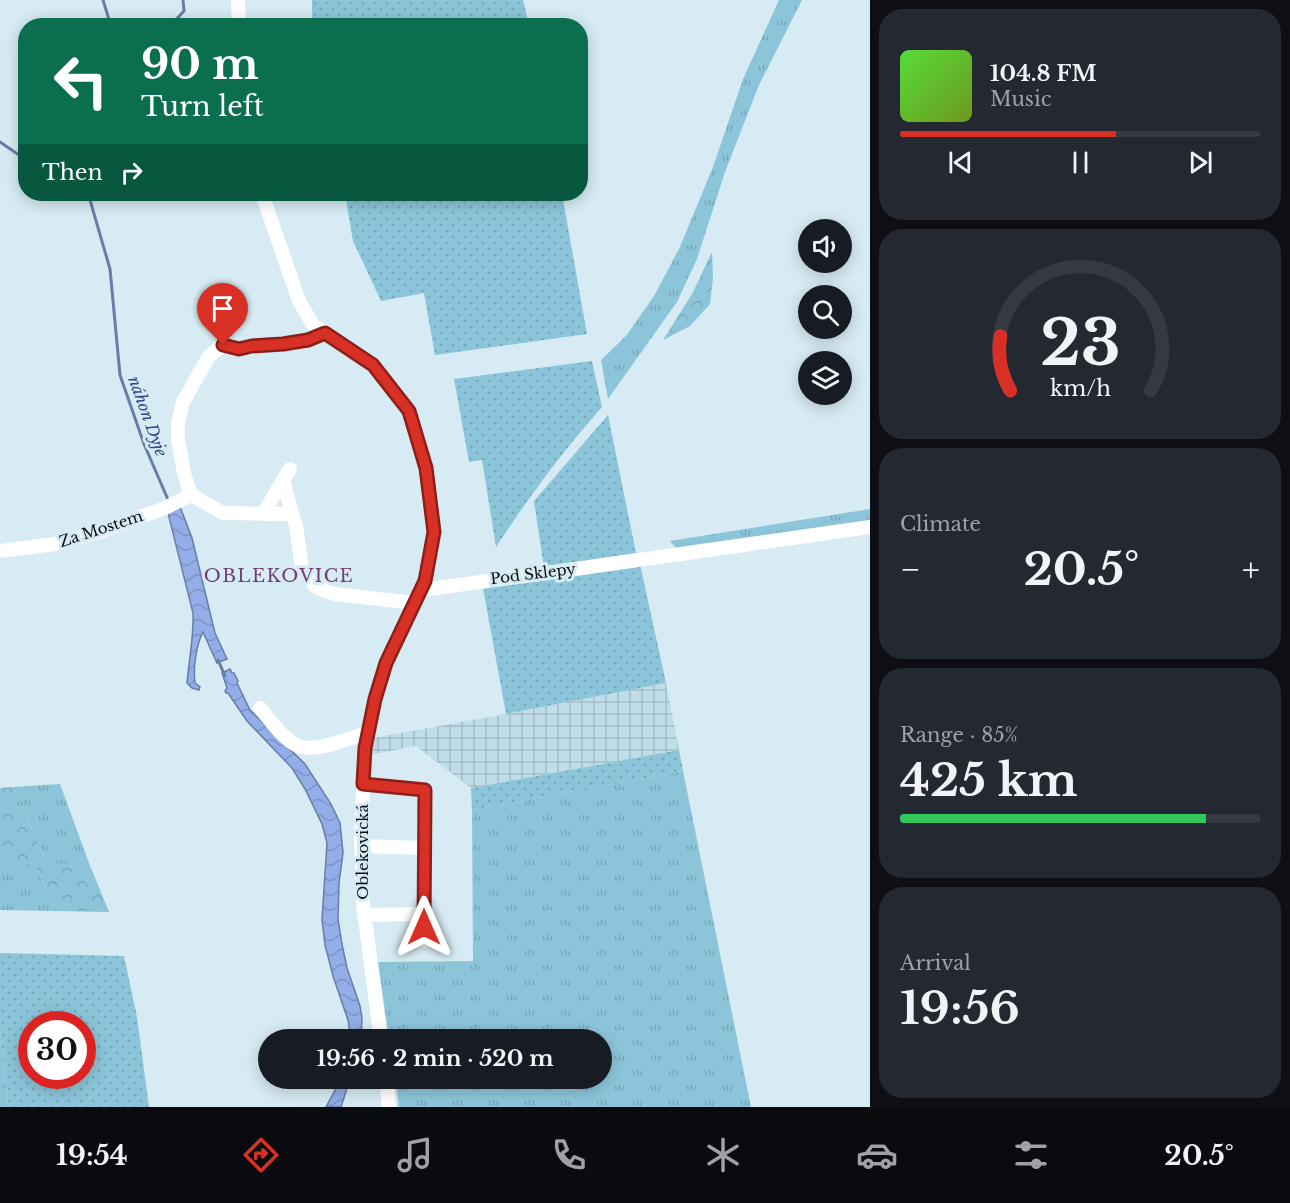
<!DOCTYPE html>
<html lang="en">
<head>
<meta charset="utf-8">
<style>
	body { margin:0; font-family:"Libre Baskerville",serif; background:#242831; color:#f1f3f6; height:100vh; display:flex; flex-direction:column; font-size:22px; white-space:nowrap }
	* { box-sizing:border-box; margin:0 }
	p { font-size:20px; color:#9ea1a6 }
	.icon { flex:none; width:33px; height:33px; fill:none; stroke:currentColor; stroke-width:2; stroke-linecap:round; stroke-linejoin:round }
	.map { position:relative; flex:1; overflow:hidden }
	.panel { display:flex; flex-direction:column; gap:9px; padding:9px; background:#0d0f14; width:420px }
	.panel>* { flex:none }
	.banner { position:absolute; left:18px; top:18px; width:570px; height:183px; border-radius:24px; box-shadow:0 3px 15px #0003; background:#0b6e4f; color:#fff; overflow:hidden }
	.buttons { position:absolute; left:798px; top:219px; display:grid; gap:12px }
	.buttons a { display:grid; place-items:center; width:54px; height:54px; border-radius:50%; background:#171b24; box-shadow:0 3px 15px #0003; font-size:30px }
	.speed { position:absolute; left:18px; top:1011px; display:flex; gap:12px; font-size:30px; font-weight:700; text-align:center }
	.speed>* { display:grid; place-content:center; width:78px; height:78px; border-radius:50%; background:#171b24; box-shadow:0 3px 15px #0003; line-height:1 }
	.speed .limit { border:9px solid #d22; background:#fff; color:#111 }
	.pin { position:absolute; display:grid; place-items:center; width:51px; height:51px; color:#fff; margin:-62px -26px; border-radius:50% 50% 50% 0; rotate:-45deg; box-shadow:0 0 6px #0007 }
	.pin .icon { rotate:45deg }
	.me { position:absolute; width:66px; margin:-33px; rotate:0deg; stroke-linejoin:round; filter:drop-shadow(0 0 4px #0008) }
	.turn { display:flex; align-items:center; gap:21px; height:126px; padding:0 24px; font-size:27px }
	.turn .icon { width:78px; height:78px; stroke-width:2.5 }
	.turn b { display:block; font-size:42px; line-height:51px }
	.then { display:flex; align-items:center; height:57px; padding:0 24px; background:#0003; gap:12px; font-size:22px }
	.big { font-size:45px; font-weight:700; line-height:1.1 }
	.panel .tile { flex:1; display:flex; flex-direction:column; justify-content:center; gap:9px; min-width:0; padding:0 21px; border-radius:24px; background:#242831 }
	.panel .dial { align-items:center; gap:0 }
	.dial svg { height:156px; overflow:visible; fill:none; stroke:#363941; stroke-width:7; stroke-linecap:round; text-anchor:middle }
	.dial text { fill:#f1f3f6; stroke:none }
	.song { display:flex; align-items:center; gap:18px }
	.cover { width:72px; height:72px; border-radius:9px; background:linear-gradient(135deg,hsl(110 70% 55%),hsl(80 70% 35%)) }
	.played { height:6px; border-radius:3px; background:linear-gradient(90deg,#d93025 60%,#363941 60%) }
	.keys { display:flex; justify-content:space-around; direction:ltr }
	.heat { display:flex; justify-content:space-between; align-items:center; font-size:33px; direction:ltr }
	.charge { height:9px; border-radius:4px; background:linear-gradient(90deg,#34c759 85%,#363941 0) }
	.trip { position:absolute; left:258px; top:1029px; width:354px; height:60px; border-radius:30px; background:#171b24; box-shadow:0 3px 15px #0003; font-weight:700; line-height:60px; text-align:center }
	.menu { display:flex; height:96px; justify-content:space-around; align-items:center; background:#090b0e; color:#9ea1a6 }
	.menu .icon { width:42px; height:42px }
	.menu .current { color:#d93025 }
	.menu b { font-size:27px; color:#f1f3f6 }
	main { display:flex; flex:1; min-height:0 }
	.map>svg:first-child { display:block }
	.industrial { fill:url(#industrial-grid) }
	.grass { fill:url(#grass-tufts) }
	.forest { fill:url(#forest-crowns) }
	.garden { fill:url(#garden-dots); fill-rule:evenodd }
	.water { fill:url(#water-waves); stroke:#687da7; stroke-width:1.5 }
	.lines { fill:none; stroke-linecap:round; stroke-linejoin:round }
	.stream { stroke:#687da7; stroke-width:3 }
	.minor { stroke:#fff; stroke-width:14 }
	.route-casing { stroke:#8d1f18; stroke-width:15 }
	.route { stroke:#d93025; stroke-width:10 }
	.labels { text-anchor:middle; stroke-width:6; stroke-linejoin:round; paint-order:stroke }
	.street-label { font-size:15px; fill:#070e11; stroke:#d6ebf3 }
	.water-label { font-size:16px; font-style:italic; fill:#2c488d; stroke:#d6ebf3 }
	.quarter-label { font-size:18px; letter-spacing:1.5px; fill:#723e70; stroke:#d6ebf3 }
</style>
</head>
<body>
<main>
<div class="map">
<svg width="870" height="1107" viewBox="0 0 870 1107">
	<defs>
		<pattern id="industrial-grid" width="8" height="8" patternUnits="userSpaceOnUse" patternTransform="scale(1.5)"><rect width="8" height="8" fill="#c0dee9"/><path d="M0 4h8M4 0v8" fill="none" stroke="#a4bdc7"/></pattern>
		<pattern id="grass-tufts" width="24" height="20" patternUnits="userSpaceOnUse" patternTransform="scale(1.5)"><rect width="24" height="20" fill="#8cc5da"/><path d="M3 7l-1-3M5 7V3M7 7l1-3M15 17l-1-3M17 17v-4M19 17l1-3" fill="none" stroke="#77a8ba"/></pattern>
		<pattern id="forest-crowns" width="20" height="18" patternUnits="userSpaceOnUse" patternTransform="scale(1.5)"><rect width="20" height="18" fill="#8cc5da"/><path d="M2 6a3 3 0 1 1 6 0M12 15a3 3 0 1 1 6 0" fill="none" stroke="#77a8ba"/></pattern>
		<pattern id="garden-dots" width="8" height="8" patternUnits="userSpaceOnUse" patternTransform="scale(1.5)"><rect width="8" height="8" fill="#8cc5da"/><path d="M2 2h.1M6 6h.1" fill="none" stroke="#77a8ba" stroke-width="1.8" stroke-linecap="round"/></pattern>
		<pattern id="water-waves" width="16" height="10" patternUnits="userSpaceOnUse" patternTransform="scale(1.5)"><rect width="16" height="10" fill="#92ade7"/><path d="M0 5q4-4 8 0t8 0" fill="none" stroke="#7c94c5"/></pattern>
	</defs>
	<rect width="100%" height="100%" fill="#d6ebf3"/>
	<!-- industrial -->
	<polygon class="industrial" points="666,683 679,750 471,788 416,746 368,755 368,739 506,714"/>
	<!-- grass -->
	<g class="grass">
		<polygon points="779,0 802,0 759,85 725,172 697,259 677,302 608,399 601,360 626,336 654,296 679,249 713,167 743,79"/>
		<polygon points="870,509 870,521 678,550 670,541"/>
		<polygon points="683,771 751,1107 399,1107 395,1079 602,1078 602,1040 389,1039 378,962 473,961 472,810"/>
		<polygon points="60,784 89,863 47,863 13,787"/>
		<polygon points="35,863 55,911 0,910 0,868"/>
	</g>
	<!-- forest -->
	<g class="forest">
		<polygon points="712,252 713,278 710,304 690,326 663,340 692,294"/>
		<polygon points="13,787 47,863 89,863 109,912 55,911 35,863 0,868 0,788"/>
		<polygon points="0,1027 8,1107 0,1107"/>
	</g>
	<!-- garden -->
	<g class="garden">
		<polygon points="312,0 523,0 529,25 312,25"/>
		<polygon points="345,194 562,194 587,334 435,355 424,293 381,301 353,241"/>
		<path d="M592 361 602 407C563 451 528 498 496 547L482 460 469 462 454 379Z"/>
		<polygon points="608,415 636,553 544,568 534,501"/>
		<polygon points="640,564 666,683 506,714 483,588"/>
		<polygon points="679,750 683,771 472,810 471,788"/>
		<path d="M0 953 124 956 137 1017 149 1107H8L0 1027ZM82 1024V1076H32V1024Z"/>
	</g>
	<!-- water -->
	<g class="water">
		<path d="M179 504 192 538 215 633 227 659 217 663 203 632C196 646 193 667 195 683L200 687 199 690 192 688 187 683C189 660 194 636 193 613L167 509Z"/>
		<polygon points="230,669 232,673 234,673 238,681 237,683 250,710 305,764 331,804 340,823 343,853 339,883 338,919 342,944 347,968 360,1006 362,1018 361,1039 351,1039 348,1020 333,976 325,945 322,920 327,843 322,824 305,789 292,768 247,721 228,693 226,693 225,691 227,688 222,673"/>
		<polygon points="341,1079 350,1079 341,1107 326,1107"/>
	</g>
	<g class="lines">
		<!-- stream -->
		<g class="stream">
			<polyline points="103,0 111,26"/>
			<polyline points="170,26 184,11 183,0"/>
			<polyline points="0,142 19,155 26,158"/>
			<polyline points="84,194 90,200 110,269 120,375 144,444 169,502"/>
			<polyline points="218,660 225,676"/>
		</g>
		<!-- minor -->
		<g class="minor">
			<polyline points="238,0 239,26"/>
			<polyline points="262,194 299,301 313,325 373,365 409,411 426,468 434,532 425,581 386,663 375,699 365,748 361,836 363,904 381,1040"/>
			<polyline points="325,333 308,340 283,344 252,347 239,349 223,345 209,356 183,402 178,424 178,440 184,473 191,495 223,513 292,514 296,525 302,569 316,587 334,594 415,603"/>
			<polyline points="290,469 283,480 292,514"/>
			<polyline points="268,514 267,507 283,480"/>
			<polyline points="0,551 55,544 73,539 102,531 165,508 191,495"/>
			<polyline points="421,590 540,574 870,527"/>
			<path d="M260 708C269 719 282 738 296 745 315 754 349 738 369 732"/>
			<polyline points="363,784 425,790 425,941"/>
			<polyline points="361,846 424,848"/>
			<polyline points="364,915 424,914"/>
			<polyline points="386,1078 389,1107"/>
		</g>
	</g>
	<g class="lines">
		<defs>
			<polyline id="route" points="223,345 239,349 252,346 283,344 308,340 325,333 373,365 409,411 426,468 434,532 425,581 386,663 375,699 365,748 363,784 425,790 424,927"/>
		</defs>
		<!-- route casing -->
		<use href="#route" class="route-casing"/>
		<!-- route -->
		<use href="#route" class="route"/>
	</g>
	<g class="labels">
		<!-- street labels -->
		<g class="street-label">
			<text transform="translate(101 529) rotate(-18)" y="5">Za Mostem</text>
			<text transform="translate(533 574) rotate(-7)" y="5">Pod Sklepy</text>
			<text transform="translate(363 852) rotate(-90)" y="5">Oblekovická</text>
		</g>
		<!-- water labels -->
		<g class="water-label">
			<text transform="translate(148 416) rotate(70)" y="6">náhon Dyje</text>
		</g>
		<!-- quarter labels -->
		<g class="quarter-label">
			<text x="279" y="582">OBLEKOVICE</text>
		</g>
	</g>
</svg>
<div class="buttons">
<a><svg class="icon" aria-label="sound" viewBox="0 0 24 24"><path d="M4 9h4l5-4v14l-5-4H4zM17 9q2 3 0 6"/></svg></a>
<a><svg class="icon" aria-label="search" viewBox="0 0 24 24"><circle cx="10" cy="10" r="6"/><path d="M15 15l6 6"/></svg></a>
<a><svg class="icon" aria-label="layers" viewBox="0 0 24 24"><path d="M12 4l9 5-9 5-9-5zM3 14l9 5 9-5"/></svg></a>
</div>
<div class="speed"><div class="limit">30</div></div>
<div class="pin" style="left:223px;top:345px;background:#d93025"><svg class="icon" aria-label="arrive" viewBox="0 0 24 24"><path d="M6 21V4h12l-3 4 3 4H6"/></svg></div>
<svg class="me" style="left:424px;top:927px" viewBox="-20 -20 40 40"><path d="M0-17L14 15 0 8-14 15z" fill="#d93025" stroke="#fff" stroke-width="4"/></svg>
<div class="trip">19:56 · 2 min · 520 m</div>
<div class="banner">
<div class="turn"><svg class="icon" aria-label="left" viewBox="0 0 24 24"><path d="M17 20v-9H6M10 6l-5 5 5 5"/></svg><div><b>90 m</b>Turn left</div></div>
<div class="then">Then<svg class="icon" aria-label="right" viewBox="0 0 24 24"><path d="M7 20v-9h11M14 6l5 5-5 5"/></svg></div>
</div>
</div>
<section class="panel">
<div class="tile">
<div class="song"><i class="cover"></i><div><b>104.8 FM</b><p>Music</p></div></div>
<div class="played"></div>
<div class="keys"><svg class="icon" aria-label="previous" viewBox="0 0 24 24"><path d="M18 5L8 12l10 7zM5 5v14"/></svg><svg class="icon" aria-label="pause" viewBox="0 0 24 24"><path d="M8 5v14M16 5v14"/></svg><svg class="icon" aria-label="next" viewBox="0 0 24 24"><path d="M6 5l10 7-10 7zM19 5v14"/></svg></div>
</div>
<div class="tile dial"><svg viewBox="0 0 100 80">
<path d="M14 69A42 42 0 1 1 86 69"/>
<path d="M14 69A42 42 0 0 1 9 41" stroke="#d93025"/>
<text x="50" y="56" font-size="32" font-weight="700">23</text>
<text x="50" y="72" font-size="11">km/h</text>
</svg></div>
<div class="tile"><p>Climate</p>
<div class="heat"><a>−</a><b class="big">20.5°</b><a>+</a></div>
</div>
<div class="tile"><p>Range · 85%</p><b class="big">425 km</b><div class="charge"></div></div>
<div class="tile"><p>Arrival</p><b class="big">19:56</b></div>
</section>
</main>
<nav class="menu">
<b>19:54</b>
<svg class="icon current" aria-label="directions" viewBox="0 0 24 24"><path d="M12 3l9 9-9 9-9-9zM9 14v-3h6M13 9l2 2-2 2"/></svg>
<svg class="icon" aria-label="music" viewBox="0 0 24 24"><path d="M9 18V5l10-2v13"/><circle cx="6" cy="18" r="3"/><circle cx="16" cy="16" r="3"/></svg>
<svg class="icon" aria-label="phone" viewBox="0 0 24 24"><path d="M5 4h4l2 5-3 2q2 4 5 5l2-3 5 2v4C11 20 4 13 5 4z"/></svg>
<svg class="icon" aria-label="climate" viewBox="0 0 24 24"><path d="M12 3v18M4 7l16 10M4 17L20 7"/></svg>
<svg class="icon" aria-label="car" viewBox="0 0 24 24"><path d="M5 17H2v-5l4-1 3-4h7l3 4 3 1v5h-3M9 17h6M6 11h13"/><circle cx="7" cy="17" r="2"/><circle cx="17" cy="17" r="2"/></svg>
<svg class="icon" aria-label="filters" viewBox="0 0 24 24"><path d="M4 7h16M4 17h16"/><circle cx="9" cy="7" r="2"/><circle cx="15" cy="17" r="2"/></svg>
<b>20.5°</b>
</nav>
</body>
</html>
